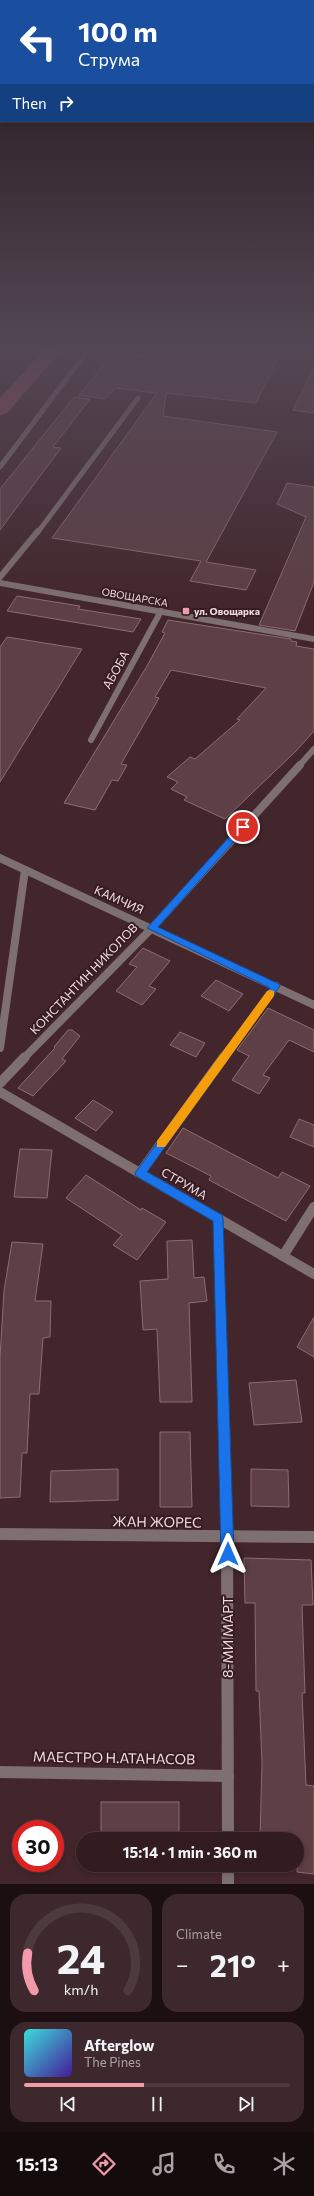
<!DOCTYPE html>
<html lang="en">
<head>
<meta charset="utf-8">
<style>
	body { margin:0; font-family:Commissioner,sans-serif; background:#3d292d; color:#f1f3f6; height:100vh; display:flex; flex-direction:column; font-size:15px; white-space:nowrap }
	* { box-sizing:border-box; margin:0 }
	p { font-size:13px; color:#a8a1a5 }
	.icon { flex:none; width:22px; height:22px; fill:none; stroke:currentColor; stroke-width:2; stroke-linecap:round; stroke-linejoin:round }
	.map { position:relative; height:1884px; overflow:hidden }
	.sheet { display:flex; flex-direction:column; gap:10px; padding:10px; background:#1c0f12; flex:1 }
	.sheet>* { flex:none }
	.hud { position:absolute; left:0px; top:0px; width:314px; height:122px; box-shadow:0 2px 6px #0003,0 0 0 1px #4d3a3e; background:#1a4fa0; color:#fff; overflow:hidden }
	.speed { position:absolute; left:12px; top:1820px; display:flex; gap:8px; font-size:20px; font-weight:700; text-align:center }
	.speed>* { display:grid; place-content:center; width:52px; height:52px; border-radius:50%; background:#321c20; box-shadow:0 2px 6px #0003,0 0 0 1px #4d3a3e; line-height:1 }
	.speed .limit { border:6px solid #d22; background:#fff; color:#111 }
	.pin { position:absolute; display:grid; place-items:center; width:34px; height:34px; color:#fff; margin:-17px; border:2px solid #fff; border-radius:50%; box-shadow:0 1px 4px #0007 }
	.me { position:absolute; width:44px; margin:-22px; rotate:0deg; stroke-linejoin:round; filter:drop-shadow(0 0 3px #0008) }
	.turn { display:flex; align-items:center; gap:14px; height:84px; padding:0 12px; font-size:18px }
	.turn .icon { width:52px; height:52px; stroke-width:2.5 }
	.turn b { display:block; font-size:28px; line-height:34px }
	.then { display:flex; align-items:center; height:38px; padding:0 12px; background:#0003; gap:8px; font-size:15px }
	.big { font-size:30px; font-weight:700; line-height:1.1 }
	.sheet .tile { flex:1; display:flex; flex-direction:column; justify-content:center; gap:6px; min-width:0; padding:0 14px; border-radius:16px; background:#3d292d }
	.sheet .dial { align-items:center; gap:0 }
	.dial svg { height:104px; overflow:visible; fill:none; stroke:#4d3a3e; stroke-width:7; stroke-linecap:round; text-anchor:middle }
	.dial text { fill:#f1f3f6; stroke:none }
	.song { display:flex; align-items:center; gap:12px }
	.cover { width:48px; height:48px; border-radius:6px; background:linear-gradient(135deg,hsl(180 70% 55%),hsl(260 70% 35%)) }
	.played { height:4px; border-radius:2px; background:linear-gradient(90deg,#f39aaa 45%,#4d3a3e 45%) }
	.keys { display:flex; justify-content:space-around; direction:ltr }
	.heat { display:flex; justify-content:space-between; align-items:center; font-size:22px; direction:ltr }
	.sheet .tiles { flex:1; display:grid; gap:10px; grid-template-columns:1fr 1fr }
	.tile:last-child { grid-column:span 2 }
	.trip { position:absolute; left:76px; top:1832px; width:228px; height:40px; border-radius:20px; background:#321c20; box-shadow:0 2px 6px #0003,0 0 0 1px #4d3a3e; font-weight:700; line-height:40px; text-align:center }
	.menu { display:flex; height:64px; justify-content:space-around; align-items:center; background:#140b0d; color:#a8a1a5 }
	.menu .icon { width:28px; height:28px }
	.menu .selected { color:#f39aaa }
	.menu b { font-size:18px; color:#f1f3f6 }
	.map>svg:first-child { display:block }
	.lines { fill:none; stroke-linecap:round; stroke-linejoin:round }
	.river { fill:#9e4d5f; fill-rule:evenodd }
	.building { fill:#5d3f45; stroke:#8d6c71 }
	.lane-far1 { stroke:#7e6f71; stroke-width:5 }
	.lane { stroke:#7e6f71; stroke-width:6 }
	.street-far4 { stroke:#7e6f71; stroke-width:5 }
	.street-far3 { stroke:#7e6f71; stroke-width:6 }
	.street-far2 { stroke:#7e6f71; stroke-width:8 }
	.street-far1 { stroke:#7e6f71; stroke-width:10 }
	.street { stroke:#7e6f71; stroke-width:12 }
	.route { fill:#1a73e8; stroke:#114b97 }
	.slow { fill:#f59e0b }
	.poi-dot { fill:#f39aaa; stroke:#371c22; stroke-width:1.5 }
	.labels { text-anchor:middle; stroke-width:4; stroke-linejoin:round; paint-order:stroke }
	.far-street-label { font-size:10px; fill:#efdcdf; stroke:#371c22 }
	.far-poi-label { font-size:10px; font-weight:bold; fill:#efdcdf; stroke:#371c22; text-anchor:start }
	.street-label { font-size:12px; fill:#efdcdf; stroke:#371c22 }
	.near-street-label { font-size:14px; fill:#efdcdf; stroke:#371c22 }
</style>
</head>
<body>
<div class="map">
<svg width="314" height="1884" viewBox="0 0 314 1884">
	<rect width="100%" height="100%" fill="#42262b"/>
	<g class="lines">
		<!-- river -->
		<polygon class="river" points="48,345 66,345 7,413 0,415 0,398"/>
	</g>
	<!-- building -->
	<g class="building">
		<polygon points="155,345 213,345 265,350 268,345 284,346 256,403 166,393 163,416 277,432 206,562 256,570 246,590 190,581 201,561 52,538 157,393 115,388 105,399 79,395 113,354 148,356"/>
		<polygon points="314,367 314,413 293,410"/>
		<polygon points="74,397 90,399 53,447 61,448 0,530 0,489"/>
		<polygon points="287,483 314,487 314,582 295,631 259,625 306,517 277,504"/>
		<polygon points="17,596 80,606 78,609 141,619 133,632 7,611"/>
		<polygon points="168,620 291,639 291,641 297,642 296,646 314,649 314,731 296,751 225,819 184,800 187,797 171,789 178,782 167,777 190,757 195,759 240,720 237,719 266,688 171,670 155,697 159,698 121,764 127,765 118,781 112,780 95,810 64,803 147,666 165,633 162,632"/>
		<polygon points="7,637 82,649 0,782 0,647"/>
		<polygon points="143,948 170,961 149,986 156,989 142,1005 116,991 137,967 129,964"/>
		<polygon points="216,980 243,994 229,1011 201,996"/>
		<polygon points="268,1008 314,1030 314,1052 289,1040 263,1075 270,1078 259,1094 232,1080 249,1056 237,1050"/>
		<polygon points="68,1030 72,1030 80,1036 62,1059 66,1061 33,1096 18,1088 55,1048 54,1047"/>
		<polygon points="180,1032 205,1043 196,1057 170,1045"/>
		<polygon points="93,1100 113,1112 96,1131 75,1118"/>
		<polygon points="299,1119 314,1125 314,1147 290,1137"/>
		<polygon points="183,1128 278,1178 282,1172 310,1186 286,1221 209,1180 211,1176 166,1153"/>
		<polygon points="20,1149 52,1150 47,1198 14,1197"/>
		<polygon points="86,1175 141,1210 142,1208 166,1222 137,1260 113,1245 122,1235 66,1198"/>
		<polygon points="192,1240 194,1278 204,1277 207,1301 189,1303 192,1402 160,1402 157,1329 143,1330 140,1281 168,1279 167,1241"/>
		<polygon points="12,1242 43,1244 35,1301 51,1301 50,1337 43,1338 39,1394 30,1394 27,1453 22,1453 20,1497 0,1498 0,1357 4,1291"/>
		<polygon points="314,1317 314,1357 297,1347"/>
		<polygon points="296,1380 302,1422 254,1425 249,1383"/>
		<polygon points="160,1432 190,1432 192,1507 160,1507"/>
		<polygon points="118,1469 118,1500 50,1502 51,1471"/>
		<polygon points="251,1469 288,1470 289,1507 251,1506"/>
		<polygon points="244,1558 311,1560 313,1605 302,1605 305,1693 302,1693 306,1785 314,1786 314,1874 297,1872 297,1839 260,1839 262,1763 259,1691 256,1691 255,1603 245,1603"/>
		<rect x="101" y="1802" width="78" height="37"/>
	</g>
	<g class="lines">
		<!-- lane-far1 -->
		<g class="lane-far1">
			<polyline points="0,351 5,345"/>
			<polyline points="38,532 138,398"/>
		</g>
		<!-- lane -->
		<polyline class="lane" points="0,577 38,531"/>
		<!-- street-far4 -->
		<polyline class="street-far4" points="0,467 92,345"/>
		<!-- street-far3 -->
		<g class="street-far3">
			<polyline points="0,583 314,639"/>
			<polyline points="91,740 161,611"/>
			<polyline points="299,766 314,749"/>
		</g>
		<!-- street-far2 -->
		<g class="street-far2">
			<polyline points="0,858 314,1005"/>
			<polyline points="0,1048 25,870"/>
			<polyline points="24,1058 152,928 300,765"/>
			<polyline points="223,1058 276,986"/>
		</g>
		<!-- street-far1 -->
		<g class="street-far1">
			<polyline points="0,1083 25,1057"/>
			<polyline points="0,1092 314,1274"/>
			<polyline points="140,1173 224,1057"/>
			<polyline points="218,1218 224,1425"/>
			<polyline points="283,1256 314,1207"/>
		</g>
		<!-- street -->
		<g class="street">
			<polyline points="224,1424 227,1538 228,1839"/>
			<polyline points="0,1534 314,1537"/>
			<polyline points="0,1772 228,1776"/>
			<polyline points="228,1865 228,1884"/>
		</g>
	</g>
	<!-- sky -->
	<linearGradient id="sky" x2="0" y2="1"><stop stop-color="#241518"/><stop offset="0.57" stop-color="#544755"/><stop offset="1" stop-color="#544755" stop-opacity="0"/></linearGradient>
	<rect width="314" height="609" fill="url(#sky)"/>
	<!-- route -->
	<polygon class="route" points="240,825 243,825 247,827 158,927 279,984 280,986 147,1172 222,1215 223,1218 234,1554 232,1558 228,1560 223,1558 221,1554 213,1221 136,1176 135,1173 270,988 147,928"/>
	<!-- slow -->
	<polygon class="slow" points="270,990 274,991 274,996 165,1147 157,1147 157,1141 267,991"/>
	<!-- markers -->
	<rect class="poi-dot" x="182" y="607" width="8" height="8" rx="2"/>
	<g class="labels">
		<!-- far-street labels -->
		<g class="far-street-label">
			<text transform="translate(135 597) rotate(10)" y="4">ОВОЩАРСКА</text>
		</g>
		<!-- far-poi labels -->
		<g class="far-poi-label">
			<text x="194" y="615">ул. Овощарка</text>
		</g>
		<!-- street labels -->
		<g class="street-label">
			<text transform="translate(116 670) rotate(-61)" y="4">АБОБА</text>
			<text transform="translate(119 900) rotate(24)" y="4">КАМЧИЯ</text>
			<text transform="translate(84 979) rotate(-46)" y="4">КОНСТАНТИН НИКОЛОВ</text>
			<text transform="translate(184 1184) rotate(30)" y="4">СТРУМА</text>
		</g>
		<!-- near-street labels -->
		<g class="near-street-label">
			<text transform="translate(157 1522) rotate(1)" y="5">ЖАН ЖОРЕС</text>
			<text transform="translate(228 1637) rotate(-90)" y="5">8-МИ МАРТ</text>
			<text transform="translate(114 1758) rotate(1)" y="5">МАЕСТРО Н.АТАНАСОВ</text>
		</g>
	</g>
</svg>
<div class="speed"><div class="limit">30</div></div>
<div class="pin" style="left:243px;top:827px;background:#d93025"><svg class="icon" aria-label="arrive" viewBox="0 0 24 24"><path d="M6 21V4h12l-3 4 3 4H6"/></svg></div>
<svg class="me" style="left:228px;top:1554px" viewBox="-20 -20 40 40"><path d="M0-17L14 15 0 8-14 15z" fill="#1a73e8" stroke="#fff" stroke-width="4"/></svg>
<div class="trip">15:14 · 1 min · 360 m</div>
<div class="hud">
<div class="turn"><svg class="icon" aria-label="left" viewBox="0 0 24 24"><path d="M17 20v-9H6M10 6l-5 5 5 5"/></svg><div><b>100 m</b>Струма</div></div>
<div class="then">Then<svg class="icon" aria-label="right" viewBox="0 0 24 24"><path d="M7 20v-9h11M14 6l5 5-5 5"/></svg></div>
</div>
</div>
<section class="sheet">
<div class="tiles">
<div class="tile dial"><svg viewBox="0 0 100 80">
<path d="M14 69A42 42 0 1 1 86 69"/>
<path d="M14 69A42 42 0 0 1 9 40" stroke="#f39aaa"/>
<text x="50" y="56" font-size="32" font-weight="700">24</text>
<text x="50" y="72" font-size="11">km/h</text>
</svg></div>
<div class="tile"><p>Climate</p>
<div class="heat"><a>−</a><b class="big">21°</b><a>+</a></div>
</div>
<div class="tile">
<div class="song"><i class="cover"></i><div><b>Afterglow</b><p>The Pines</p></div></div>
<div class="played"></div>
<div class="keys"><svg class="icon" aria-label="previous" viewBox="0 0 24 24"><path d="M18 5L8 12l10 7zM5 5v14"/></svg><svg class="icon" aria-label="pause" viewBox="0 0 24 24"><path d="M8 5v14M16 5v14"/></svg><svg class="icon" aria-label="next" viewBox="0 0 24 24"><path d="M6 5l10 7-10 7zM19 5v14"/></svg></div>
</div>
</div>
</section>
<nav class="menu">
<b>15:13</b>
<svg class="icon selected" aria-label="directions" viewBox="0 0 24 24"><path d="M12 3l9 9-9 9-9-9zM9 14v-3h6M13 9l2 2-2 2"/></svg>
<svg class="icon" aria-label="music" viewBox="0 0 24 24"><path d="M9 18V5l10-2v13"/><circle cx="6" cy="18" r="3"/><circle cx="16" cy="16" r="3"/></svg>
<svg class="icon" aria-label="phone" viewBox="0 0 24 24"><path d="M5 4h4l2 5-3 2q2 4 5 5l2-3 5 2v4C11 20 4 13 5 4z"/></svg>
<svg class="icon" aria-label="climate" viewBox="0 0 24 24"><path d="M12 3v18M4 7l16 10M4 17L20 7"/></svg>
</nav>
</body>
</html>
